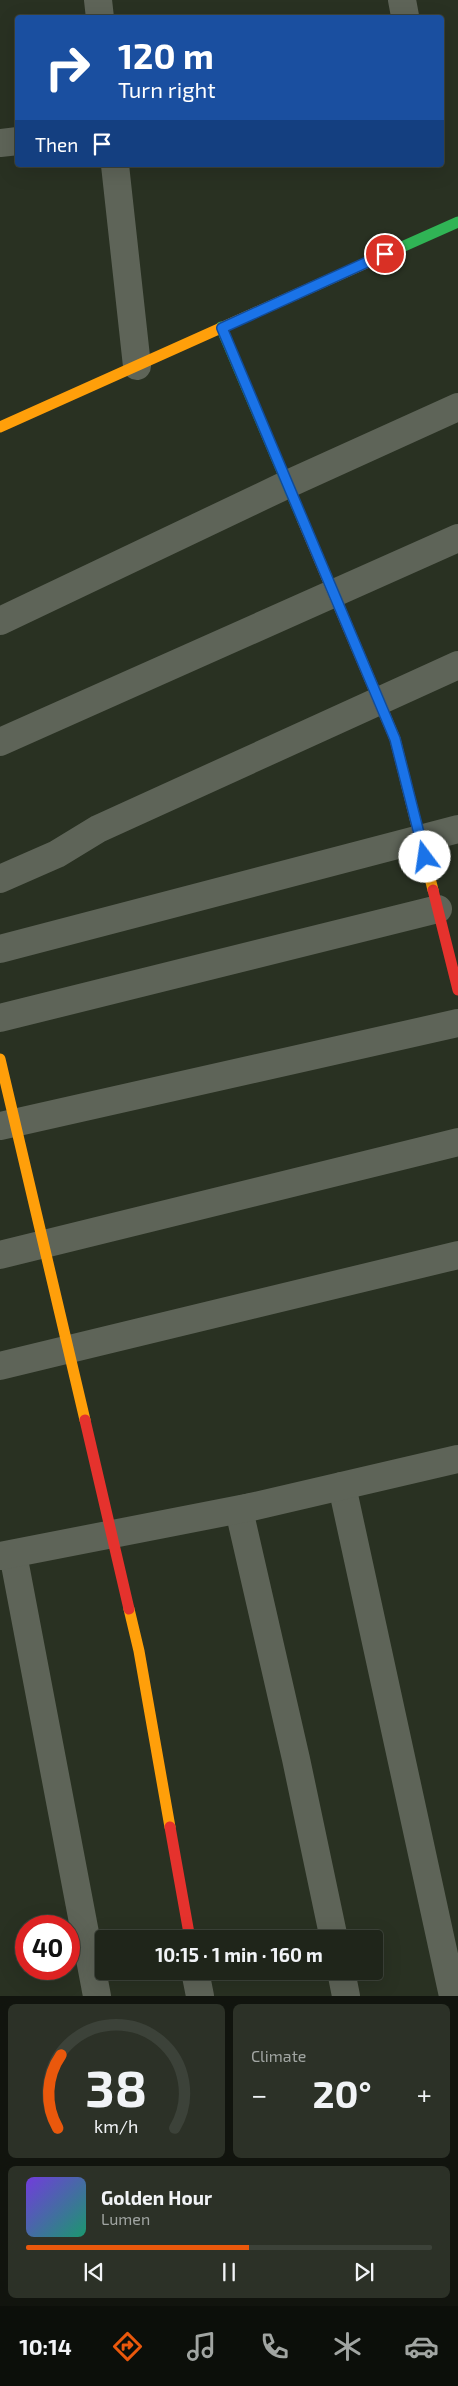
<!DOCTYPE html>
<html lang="en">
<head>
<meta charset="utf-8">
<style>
	body { margin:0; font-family:"Exo 2",sans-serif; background:#2c3127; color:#f1f3f6; height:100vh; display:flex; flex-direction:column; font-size:19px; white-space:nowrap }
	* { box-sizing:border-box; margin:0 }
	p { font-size:16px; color:#a1a5a2 }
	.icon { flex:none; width:28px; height:28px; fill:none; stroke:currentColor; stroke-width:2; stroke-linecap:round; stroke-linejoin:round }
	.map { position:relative; height:1996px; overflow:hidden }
	.panel { display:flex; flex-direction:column; gap:8px; padding:8px; background:#11140e; flex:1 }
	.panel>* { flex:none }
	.hud { position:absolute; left:15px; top:15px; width:429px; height:152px; border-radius:5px; box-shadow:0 5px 20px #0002,0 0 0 1px #3c4239; background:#1a4fa0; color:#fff; overflow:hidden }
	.speed { position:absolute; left:15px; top:1915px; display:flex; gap:10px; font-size:25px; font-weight:700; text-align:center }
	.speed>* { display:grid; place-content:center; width:65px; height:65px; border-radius:50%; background:#1f251a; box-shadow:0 5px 20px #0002,0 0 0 1px #3c4239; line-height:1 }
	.speed .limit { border:8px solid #d22; background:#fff; color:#111 }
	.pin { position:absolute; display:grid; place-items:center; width:42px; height:42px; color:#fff; margin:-21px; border:2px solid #fff; border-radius:50%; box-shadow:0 1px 5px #0007 }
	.me { position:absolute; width:55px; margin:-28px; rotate:346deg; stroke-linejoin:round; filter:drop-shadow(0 0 4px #0008) }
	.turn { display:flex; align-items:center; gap:18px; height:105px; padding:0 20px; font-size:22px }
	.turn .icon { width:65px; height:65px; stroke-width:2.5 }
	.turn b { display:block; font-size:35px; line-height:42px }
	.then { display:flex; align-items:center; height:48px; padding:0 20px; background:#0003; gap:10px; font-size:19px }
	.big { font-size:38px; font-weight:700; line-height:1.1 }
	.panel .tile { flex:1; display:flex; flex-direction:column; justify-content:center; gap:8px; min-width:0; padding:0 18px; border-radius:8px; background:#2c3127 }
	.panel .dial { align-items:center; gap:0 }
	.dial svg { height:130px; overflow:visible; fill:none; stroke:#3c4239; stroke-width:7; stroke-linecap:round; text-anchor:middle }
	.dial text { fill:#f1f3f6; stroke:none }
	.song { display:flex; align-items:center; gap:15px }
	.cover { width:60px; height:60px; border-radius:8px; background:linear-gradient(135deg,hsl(260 70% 55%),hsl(160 70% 35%)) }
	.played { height:5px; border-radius:2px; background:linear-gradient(90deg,#ea580c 55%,#3c4239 55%) }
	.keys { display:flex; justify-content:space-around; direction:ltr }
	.heat { display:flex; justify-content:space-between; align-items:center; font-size:28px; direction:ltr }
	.panel .tiles { flex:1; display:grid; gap:8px; grid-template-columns:1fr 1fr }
	.tile:last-child { grid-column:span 2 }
	.trip { position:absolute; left:95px; top:1930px; width:288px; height:50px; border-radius:5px; background:#1f251a; box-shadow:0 5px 20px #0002,0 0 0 1px #3c4239; font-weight:700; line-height:50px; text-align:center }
	.tabs { display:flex; height:80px; justify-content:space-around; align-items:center; background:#0c0f0a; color:#a1a5a2 }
	.tabs .icon { width:35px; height:35px }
	.tabs .current { color:#ea580c }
	.tabs b { font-size:22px; color:#f1f3f6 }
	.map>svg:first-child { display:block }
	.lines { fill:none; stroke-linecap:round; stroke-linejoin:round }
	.street { stroke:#5e6458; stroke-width:28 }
	.fast { stroke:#30b455; stroke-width:11 }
	.slow { stroke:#ff9f0a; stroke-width:11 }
	.jam { stroke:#e5322d; stroke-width:11 }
	.route-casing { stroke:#114b97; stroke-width:12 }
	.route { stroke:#1a73e8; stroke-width:9 }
</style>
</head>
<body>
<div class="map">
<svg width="458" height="1996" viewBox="0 0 458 1996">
	<rect width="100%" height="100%" fill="#293122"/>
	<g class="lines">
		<!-- street -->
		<g class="street">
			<polyline points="98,0 100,18"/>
			<polyline points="402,0 405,16"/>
			<polyline points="0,143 18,141"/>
			<polyline points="115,165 137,366"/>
			<polyline points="0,621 288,484 458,407"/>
			<polyline points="0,742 458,538"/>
			<polyline points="0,879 57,854 98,829 458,665"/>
			<polyline points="0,949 458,829"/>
			<polyline points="0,1018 438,909"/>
			<polyline points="0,1126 458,1023"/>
			<polyline points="0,1255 458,1142"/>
			<polyline points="0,1366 458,1255"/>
			<polyline points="342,1486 453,1996"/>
			<polyline points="251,1507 239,1510 296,1759 334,1939"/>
			<polyline points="13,1554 97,1996"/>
			<polyline points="0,1556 251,1507 458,1459"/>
			<polyline points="195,1971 200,1996"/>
			<polyline points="341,1971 346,1996"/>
		</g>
		<!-- fast -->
		<g class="fast">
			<polyline points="386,254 458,222"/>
			<polyline points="221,327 303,521"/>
		</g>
		<!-- slow -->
		<g class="slow">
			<polyline points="0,427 386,254"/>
			<polyline points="303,521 395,739 433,890"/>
			<polyline points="0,1059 85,1420"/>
			<polyline points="129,1609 139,1651 170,1827"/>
		</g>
		<!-- jam -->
		<g class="jam">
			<polyline points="433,890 458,990"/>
			<polyline points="85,1420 129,1609"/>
			<polyline points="170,1827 190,1939"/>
		</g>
	</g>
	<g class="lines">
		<defs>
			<polyline id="route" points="385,254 222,328 395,739 425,857"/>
		</defs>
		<!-- route casing -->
		<use href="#route" class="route-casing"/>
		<!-- route -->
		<use href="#route" class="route"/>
	</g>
</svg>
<div class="speed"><div class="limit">40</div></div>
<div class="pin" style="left:385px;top:254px;background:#d93025"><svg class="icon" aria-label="arrive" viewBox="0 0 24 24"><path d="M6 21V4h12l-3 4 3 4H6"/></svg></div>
<svg class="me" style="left:425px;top:857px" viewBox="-20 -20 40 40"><circle r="19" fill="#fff"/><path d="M0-13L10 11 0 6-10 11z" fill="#1a73e8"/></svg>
<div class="trip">10:15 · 1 min · 160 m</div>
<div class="hud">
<div class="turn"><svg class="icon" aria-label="right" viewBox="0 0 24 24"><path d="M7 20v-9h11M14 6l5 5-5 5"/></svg><div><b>120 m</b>Turn right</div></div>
<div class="then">Then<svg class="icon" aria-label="arrive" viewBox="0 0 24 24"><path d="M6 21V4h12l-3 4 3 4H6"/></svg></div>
</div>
</div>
<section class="panel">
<div class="tiles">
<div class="tile dial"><svg viewBox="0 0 100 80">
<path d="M14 69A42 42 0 1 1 86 69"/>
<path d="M14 69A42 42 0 0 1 16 24" stroke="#ea580c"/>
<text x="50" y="56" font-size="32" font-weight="700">38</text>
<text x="50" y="72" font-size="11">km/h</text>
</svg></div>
<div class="tile"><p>Climate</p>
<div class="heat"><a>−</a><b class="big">20°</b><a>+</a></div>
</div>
<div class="tile">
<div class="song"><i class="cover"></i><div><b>Golden Hour</b><p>Lumen</p></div></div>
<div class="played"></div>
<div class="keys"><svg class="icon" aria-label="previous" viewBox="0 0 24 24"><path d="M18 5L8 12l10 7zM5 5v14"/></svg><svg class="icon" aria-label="pause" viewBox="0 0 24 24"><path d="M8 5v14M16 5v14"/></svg><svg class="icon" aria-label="next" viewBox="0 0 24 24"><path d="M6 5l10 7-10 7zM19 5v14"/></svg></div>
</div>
</div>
</section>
<nav class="tabs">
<b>10:14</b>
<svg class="icon current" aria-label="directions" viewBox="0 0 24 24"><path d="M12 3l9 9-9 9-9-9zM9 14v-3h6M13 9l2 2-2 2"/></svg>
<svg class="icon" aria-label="music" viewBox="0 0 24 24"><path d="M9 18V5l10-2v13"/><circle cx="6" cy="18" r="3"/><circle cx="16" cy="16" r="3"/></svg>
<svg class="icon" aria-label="phone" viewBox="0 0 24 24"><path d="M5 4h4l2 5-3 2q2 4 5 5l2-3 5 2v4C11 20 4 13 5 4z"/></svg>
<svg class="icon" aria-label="climate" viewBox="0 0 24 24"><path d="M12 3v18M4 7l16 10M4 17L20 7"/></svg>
<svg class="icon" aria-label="car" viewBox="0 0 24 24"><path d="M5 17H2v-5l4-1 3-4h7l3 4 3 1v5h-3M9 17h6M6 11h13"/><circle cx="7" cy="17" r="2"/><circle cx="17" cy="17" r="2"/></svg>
</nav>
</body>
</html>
